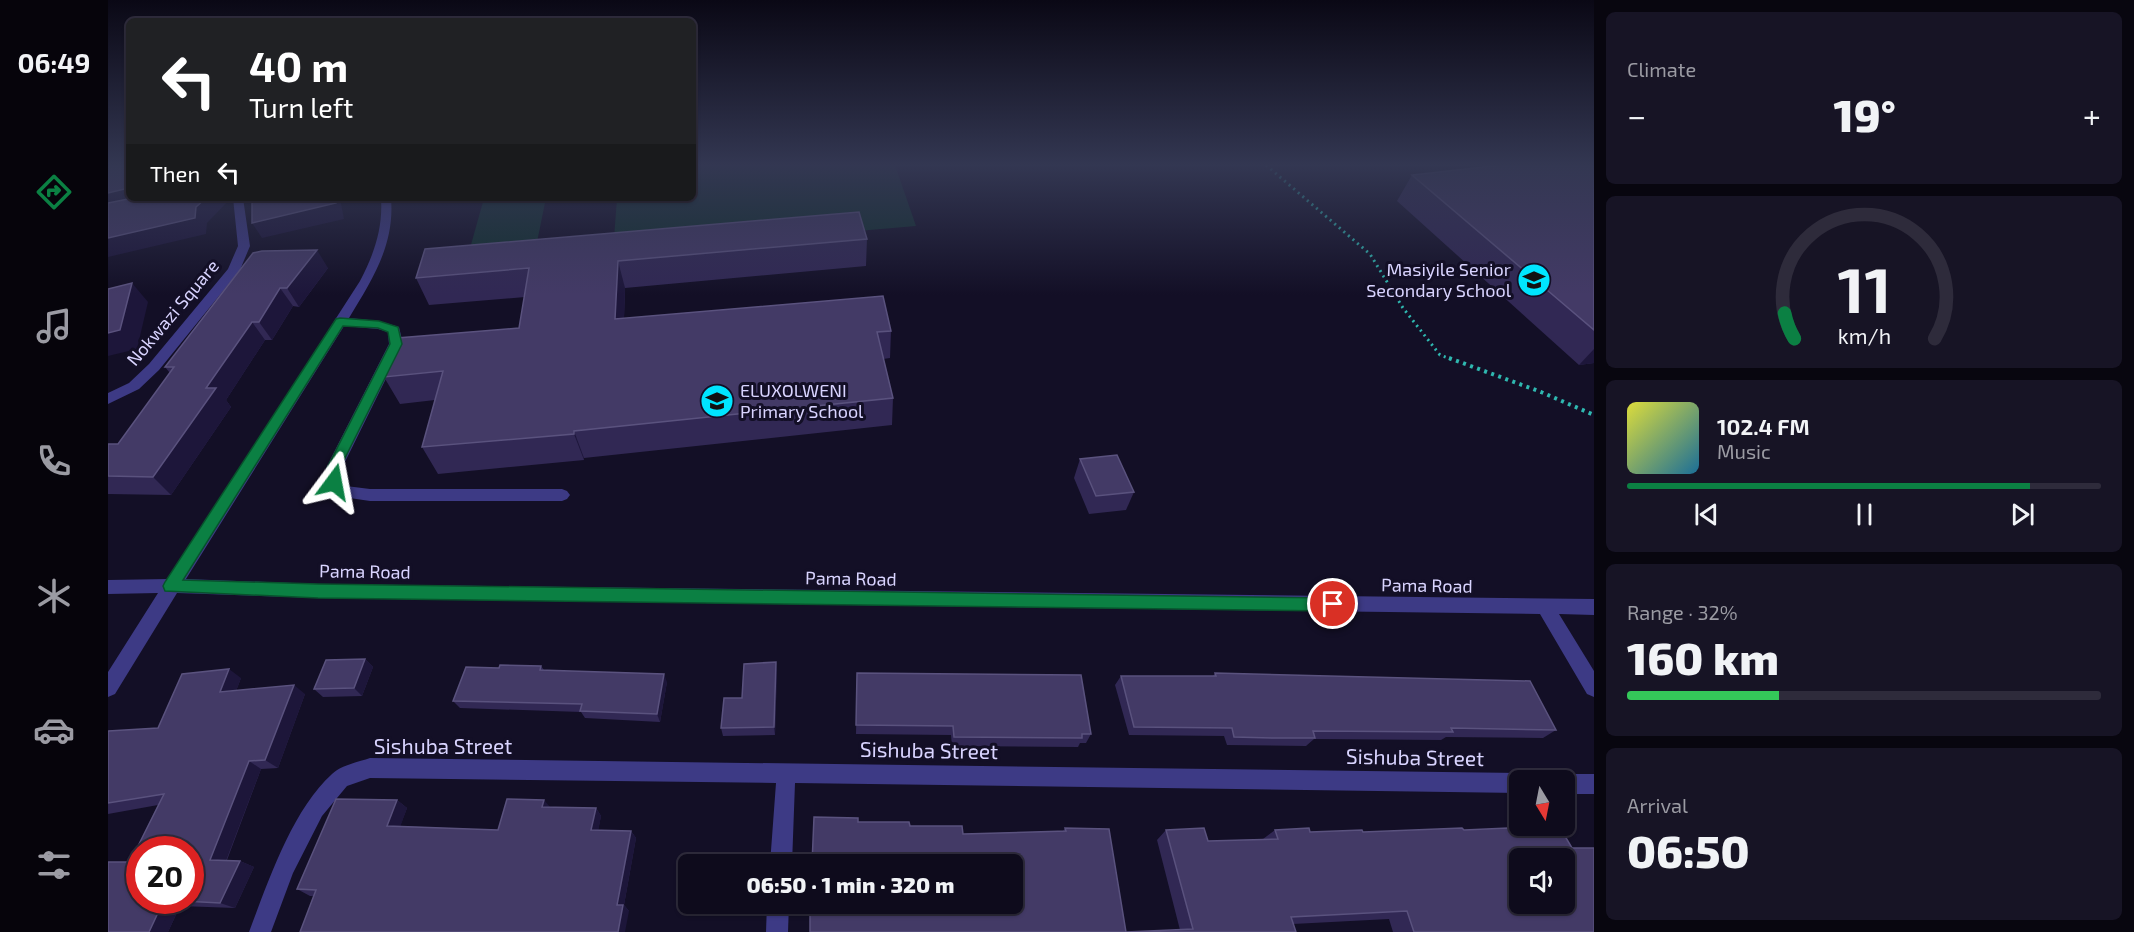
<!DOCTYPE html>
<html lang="en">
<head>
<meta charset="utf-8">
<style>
	body { margin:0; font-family:"Exo 2",sans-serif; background:#171425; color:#f1f3f6; height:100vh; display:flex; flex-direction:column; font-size:22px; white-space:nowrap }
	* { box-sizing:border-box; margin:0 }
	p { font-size:20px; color:#9b9ba3 }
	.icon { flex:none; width:33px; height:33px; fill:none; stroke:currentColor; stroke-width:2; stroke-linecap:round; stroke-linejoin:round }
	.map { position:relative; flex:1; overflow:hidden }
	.panel { display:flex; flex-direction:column; gap:12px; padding:12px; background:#08060f; width:540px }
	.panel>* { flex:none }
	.guide { position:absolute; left:18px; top:18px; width:570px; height:183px; border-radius:9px; box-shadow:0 2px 4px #0004,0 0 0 2px #2e2b3b; background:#202124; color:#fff; overflow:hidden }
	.needle { width:39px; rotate:170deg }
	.controls { position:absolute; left:1401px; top:770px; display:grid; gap:12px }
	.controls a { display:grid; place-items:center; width:66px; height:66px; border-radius:9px; background:#0e0b1c; box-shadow:0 2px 4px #0004,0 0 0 2px #2e2b3b; font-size:30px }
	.speed { position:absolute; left:18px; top:836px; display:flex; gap:12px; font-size:30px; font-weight:700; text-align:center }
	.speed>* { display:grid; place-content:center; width:78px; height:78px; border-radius:50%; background:#0e0b1c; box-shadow:0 2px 4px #0004,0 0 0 2px #2e2b3b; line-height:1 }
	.speed .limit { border:9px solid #d22; background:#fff; color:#111 }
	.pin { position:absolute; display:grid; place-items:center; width:51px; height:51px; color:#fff; margin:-26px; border:3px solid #fff; border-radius:50%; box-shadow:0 2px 6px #0007 }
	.me { position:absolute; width:66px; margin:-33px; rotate:13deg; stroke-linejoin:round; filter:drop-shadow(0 0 4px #0008) }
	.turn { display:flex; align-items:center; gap:21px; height:126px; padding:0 24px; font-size:27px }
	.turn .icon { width:78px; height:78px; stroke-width:2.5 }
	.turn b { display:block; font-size:42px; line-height:51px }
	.then { display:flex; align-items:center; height:57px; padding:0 24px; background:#0003; gap:12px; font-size:22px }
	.big { font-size:45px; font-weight:800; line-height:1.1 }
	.panel .tile { flex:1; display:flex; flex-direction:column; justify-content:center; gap:9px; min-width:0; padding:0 21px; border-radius:9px; background:#171425 }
	.panel .dial { align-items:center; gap:0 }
	.dial svg { height:156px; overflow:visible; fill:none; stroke:#2e2b3b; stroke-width:7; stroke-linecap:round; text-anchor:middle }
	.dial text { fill:#f1f3f6; stroke:none }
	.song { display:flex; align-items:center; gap:18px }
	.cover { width:72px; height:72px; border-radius:9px; background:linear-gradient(135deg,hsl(60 70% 55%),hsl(200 70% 35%)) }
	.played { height:6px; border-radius:3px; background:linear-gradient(90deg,#0b8043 85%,#2e2b3b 85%) }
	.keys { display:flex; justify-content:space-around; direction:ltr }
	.heat { display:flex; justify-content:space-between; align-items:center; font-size:33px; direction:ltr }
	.charge { height:9px; border-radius:4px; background:linear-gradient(90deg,#34c759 32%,#2e2b3b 0) }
	.trip { position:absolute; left:570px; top:854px; width:345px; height:60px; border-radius:9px; background:#0e0b1c; box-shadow:0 2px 4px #0004,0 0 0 2px #2e2b3b; font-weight:800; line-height:60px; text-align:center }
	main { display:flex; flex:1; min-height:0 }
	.tab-bar { display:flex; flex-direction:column; width:108px; justify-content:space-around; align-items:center; background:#06040b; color:#9b9ba3 }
	.tab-bar .icon { width:42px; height:42px }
	.tab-bar .on { color:#0b8043 }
	.tab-bar b { font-size:27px; color:#f1f3f6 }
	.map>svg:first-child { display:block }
	.green { fill:#12302f }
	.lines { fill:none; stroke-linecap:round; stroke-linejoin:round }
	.path-far1 { stroke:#2fb8b0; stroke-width:3; stroke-dasharray:2 4; stroke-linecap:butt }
	.path { stroke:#2fb8b0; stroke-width:4; stroke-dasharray:3 4.5; stroke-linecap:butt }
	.minor { fill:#3d3a85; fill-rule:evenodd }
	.wall { fill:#312854 }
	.shaded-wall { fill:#1d163a }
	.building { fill:#433a66; stroke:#5a527e; stroke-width:1.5; fill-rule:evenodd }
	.route { fill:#0b8043; stroke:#07532c; stroke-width:1.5 }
	.labels { text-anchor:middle; stroke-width:6; stroke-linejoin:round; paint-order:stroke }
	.poi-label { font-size:18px; fill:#d9d4ff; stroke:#130f26; text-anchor:end }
	.street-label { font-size:18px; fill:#d9d4ff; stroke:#130f26 }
	.near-street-label { font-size:21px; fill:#d9d4ff; stroke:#130f26 }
</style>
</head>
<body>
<main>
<nav class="tab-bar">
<b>06:49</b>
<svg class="icon on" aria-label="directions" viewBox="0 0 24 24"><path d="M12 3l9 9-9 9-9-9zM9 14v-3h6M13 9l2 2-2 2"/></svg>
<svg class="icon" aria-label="music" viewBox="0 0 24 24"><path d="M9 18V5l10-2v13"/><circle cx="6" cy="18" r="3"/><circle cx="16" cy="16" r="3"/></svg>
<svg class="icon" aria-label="phone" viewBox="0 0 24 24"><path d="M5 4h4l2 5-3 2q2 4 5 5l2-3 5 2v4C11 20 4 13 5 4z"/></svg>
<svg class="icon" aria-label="climate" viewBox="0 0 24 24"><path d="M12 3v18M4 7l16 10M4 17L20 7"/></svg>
<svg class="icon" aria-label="car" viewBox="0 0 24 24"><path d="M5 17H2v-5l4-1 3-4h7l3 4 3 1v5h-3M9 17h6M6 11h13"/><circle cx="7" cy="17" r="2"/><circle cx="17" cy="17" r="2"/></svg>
<svg class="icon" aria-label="filters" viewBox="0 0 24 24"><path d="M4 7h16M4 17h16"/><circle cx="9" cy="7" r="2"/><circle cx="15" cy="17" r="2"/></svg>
</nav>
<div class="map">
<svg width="1486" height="932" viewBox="0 0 1486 932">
	<rect width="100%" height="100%" fill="#130f26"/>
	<!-- green -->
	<g class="green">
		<polygon points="585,165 787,165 808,226 505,252 509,198 585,198"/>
		<polygon points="376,198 438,198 428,247 361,252"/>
	</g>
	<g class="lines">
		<!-- path-far1 -->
		<polyline class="path-far1" points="1158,165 1262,254 1295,308 1332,355 1345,360"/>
		<!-- path -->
		<polyline class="path" points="1341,358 1433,392 1486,415"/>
		<!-- minor -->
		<g class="minor">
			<polygon points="125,198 135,198 142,246 132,270 51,370 31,389 0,404 0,393 21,383 41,364 120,269 130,246"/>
			<path d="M273 198H283C287 245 264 280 241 318L271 321 291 327 295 344 234 468V481L238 486 262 489H454L459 491 462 495 459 499 454 501H262L228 496 218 482V468L281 344 280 332 270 329 236 326 78 579 210 584 1486 599V615L1451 614 1486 671V697L1479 694 1432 614 210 598 69 593 7 694 0 697V672L50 593 0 594V580L60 579 252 281C266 254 275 229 273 198Z"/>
			<path d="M262 758 1412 773 1419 776 1421 780H1412V793L687 783 684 864H662L668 783 262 778 239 786 214 816 185 873 163 932H141C160 882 184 810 224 774 233 765 251 762 262 758Z"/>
			<polygon points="1456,774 1486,774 1486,794 1456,794 1456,780 1448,780"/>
			<polygon points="659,903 681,903 680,932 658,932"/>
		</g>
	</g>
	<!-- wall -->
	<g class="wall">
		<polygon points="1486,165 1486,363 1471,365 1289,201 1304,175"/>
		<polygon points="759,239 758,266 517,288 516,319 783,331 782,358 775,359 785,398 784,425 476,458 476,460 330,474 314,447 327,400 292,404 276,377 411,328 417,297 321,305 308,278"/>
		<polygon points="145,253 220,268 191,307 185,306 164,340 157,340 118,400 123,407 63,495 0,494 0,444 10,444 62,373 57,367"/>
		<polygon points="972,459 1026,492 1018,510 981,514 966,478"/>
		<polygon points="257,659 265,667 254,696 215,697 206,689"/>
		<polygon points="433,666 436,670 559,682 552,722 477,718 473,712 352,708 345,701 391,668"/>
		<polygon points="669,670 667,735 615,736 613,728 634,698"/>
		<polygon points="749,673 983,734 978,743 972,743 970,747 844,746 843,735 748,734"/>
		<polygon points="1107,673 1448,730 1435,738 1338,737 1333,740 1206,739 1198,746 1119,745 1116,736 1021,735 1007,685 1013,676 1105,676"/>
		<polygon points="133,678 128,691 197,694 170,768 153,769 119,860 132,861 146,867 127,908 72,906 60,932 22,862 50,805 0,814 0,731 50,728"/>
		<polygon points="289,800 299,808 292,826 390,830 443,807 488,808 493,816 490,830 523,831 528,838 516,905 521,911 202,896 189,889"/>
		<polygon points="750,822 802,826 855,834 955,831 957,828 1018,932 1072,930 1049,840 1058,830 1100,841 1155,839 1167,830 1202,832 1255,832 1356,830 1402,833 1486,932 1285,932 1281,919 1185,924 1188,932 702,932"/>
	</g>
	<!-- shaded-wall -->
	<g class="shaded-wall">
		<polygon points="21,188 21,198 58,198 0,211 0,193"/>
		<polygon points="98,198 123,198 99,223 98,234 0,257 0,238 88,207"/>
		<polygon points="227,198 232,198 236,219 154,238 144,223"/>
		<polygon points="209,250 220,268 191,307 179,288"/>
		<polygon points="510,261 517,288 515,347 507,319"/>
		<polygon points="24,283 40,302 29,349 0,356 0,333"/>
		<polygon points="172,288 185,306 164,340 151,322"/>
		<polygon points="144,322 157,340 118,400 123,407 63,495 45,477 98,388"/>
		<polygon points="1486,349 1486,363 1471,365"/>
		<polygon points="466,431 476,458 476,460 466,434"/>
		<polygon points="257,659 265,667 254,696 246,688"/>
		<polygon points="668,662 669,670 667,735 666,727"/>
		<polygon points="121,669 133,678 124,702 112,692"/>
		<polygon points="556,674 559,682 552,722 549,714"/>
		<polygon points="186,685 197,694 170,768 157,760"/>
		<polygon points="141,761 153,769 116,866 102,860"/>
		<polygon points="289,800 299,808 290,833 279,826"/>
		<polygon points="436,800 443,808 434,807"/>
		<polygon points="488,808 493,816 489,838 483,830"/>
		<polygon points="523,831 528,838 516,905 521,911 517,932 510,932 509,905"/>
		<polygon points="132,861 146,867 127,908 112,903"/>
		<polygon points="56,900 72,906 60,932 41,932"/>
	</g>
	<!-- building -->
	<g class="building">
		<polygon points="0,165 21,165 21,188 0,193"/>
		<polygon points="1393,165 1486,165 1486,330 1304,175"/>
		<polygon points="25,198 98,198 88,207 87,218 0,238 0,203"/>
		<polygon points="144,198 227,198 228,203 144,223"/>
		<polygon points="751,212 759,239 510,261 507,319 775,296 783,331 769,332 785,398 466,431 466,434 314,447 335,371 276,377 289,338 411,328 421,268 308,278 317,249"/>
		<polygon points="209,250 179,288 172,288 151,322 144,322 98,388 108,388 45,477 0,476 0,444 10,444 66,367 57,367 145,253 154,251"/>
		<polygon points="24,283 12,330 0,333 0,289"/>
		<polygon points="1009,455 1026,492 988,496 972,459"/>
		<polygon points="257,659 246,688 206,689 218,660"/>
		<polygon points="668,662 666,727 613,728 616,698 634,698 636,664"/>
		<polygon points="392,665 433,666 432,670 556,674 549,714 472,711 474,704 345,701 358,667 391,668"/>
		<path d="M121 669 112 692 186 685 157 760 141 761 102 860 132 861 112 903 56 900 41 932H0V862H22L56 794 0 803V731L50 728 74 674ZM32 849H82V900H32Z"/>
		<polygon points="749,673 973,675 983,734 974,734 974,738 846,737 845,726 748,725"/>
		<polygon points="1107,673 1422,681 1448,730 1343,728 1345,732 1205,731 1207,738 1166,738 1126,737 1124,728 1026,727 1013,676 1108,676"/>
		<polygon points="228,799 289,800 279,826 390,830 399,799 436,800 434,807 488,808 483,830 523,831 509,905 515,905 510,932 192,932 208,890 189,889"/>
		<path d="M706 817 750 818V822H801L802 826H854L855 834 958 831 957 828 1001 829 1018 932 1085 929 1058 830 1096 828 1100 841 1170 839 1167 830 1201 828 1202 832 1254 830 1255 832 1354 828 1356 830 1400 828 1402 833 1454 831 1464 848H1486V932H1306L1299 911 1183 917 1188 932H702V903H904V864H704ZM1412 858H1456V903H1412Z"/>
	</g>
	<!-- sky -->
	<linearGradient id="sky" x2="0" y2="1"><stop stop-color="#0a0815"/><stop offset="0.56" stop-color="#333752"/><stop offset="1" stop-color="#333752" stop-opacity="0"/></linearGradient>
	<rect width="1486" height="295" fill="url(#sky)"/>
	<!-- route -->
	<polygon class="route" points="232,318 271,321 290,327 294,344 232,468 231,485 221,485 219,468 282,344 280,332 270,328 235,326 75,580 210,584 1225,598 1230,600 1233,604 1230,609 1225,611 210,598 57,591 55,586 57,582 228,319"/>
	<!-- icons -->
	<defs>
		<symbol id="school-disc" viewBox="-11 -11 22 22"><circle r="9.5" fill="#00e5ff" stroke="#130f26"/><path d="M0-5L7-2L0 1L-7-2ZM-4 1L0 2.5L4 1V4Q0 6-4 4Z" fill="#111"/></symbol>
	</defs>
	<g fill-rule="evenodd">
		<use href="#school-disc" x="1407" y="261" width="38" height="38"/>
		<use href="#school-disc" x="590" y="382" width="38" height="38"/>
	</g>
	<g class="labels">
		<!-- poi labels -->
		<g class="poi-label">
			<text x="1403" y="276">Masiyile Senior<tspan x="1403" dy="21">Secondary School</tspan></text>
			<text x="632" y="397" text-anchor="start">ELUXOLWENI<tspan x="632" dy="21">Primary School</tspan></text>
		</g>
		<!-- street labels -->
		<g class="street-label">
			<text transform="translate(65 313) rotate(-50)" y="6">Nokwazi Square</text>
			<text transform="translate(257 572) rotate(1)" y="6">Pama Road</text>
			<text transform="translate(743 579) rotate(1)" y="6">Pama Road</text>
			<text transform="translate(1319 586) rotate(1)" y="6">Pama Road</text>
		</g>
		<!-- near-street labels -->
		<g class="near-street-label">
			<text x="335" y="754">Sishuba Street</text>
			<text transform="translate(821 751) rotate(1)" y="7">Sishuba Street</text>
			<text transform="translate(1307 758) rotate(1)" y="7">Sishuba Street</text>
		</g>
	</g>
</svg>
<div class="controls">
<a><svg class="needle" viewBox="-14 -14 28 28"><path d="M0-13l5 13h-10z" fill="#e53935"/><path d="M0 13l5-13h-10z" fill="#9b9ba3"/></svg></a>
<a><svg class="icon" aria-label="sound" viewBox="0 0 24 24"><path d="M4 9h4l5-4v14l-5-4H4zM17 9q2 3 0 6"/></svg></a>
</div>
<div class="speed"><div class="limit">20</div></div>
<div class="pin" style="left:1225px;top:604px;background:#d93025"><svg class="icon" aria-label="arrive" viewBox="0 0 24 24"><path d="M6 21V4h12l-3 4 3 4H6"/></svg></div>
<svg class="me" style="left:226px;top:482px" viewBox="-20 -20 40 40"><path d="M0-17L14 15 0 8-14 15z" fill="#0b8043" stroke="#fff" stroke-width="4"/></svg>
<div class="trip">06:50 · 1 min · 320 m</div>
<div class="guide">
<div class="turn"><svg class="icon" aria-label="left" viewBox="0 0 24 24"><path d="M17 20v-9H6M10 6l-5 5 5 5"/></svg><div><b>40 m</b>Turn left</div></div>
<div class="then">Then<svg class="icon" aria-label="left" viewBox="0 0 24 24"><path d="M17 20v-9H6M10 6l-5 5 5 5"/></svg></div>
</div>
</div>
<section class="panel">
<div class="tile"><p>Climate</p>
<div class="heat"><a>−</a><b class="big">19°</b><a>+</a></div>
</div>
<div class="tile dial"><svg viewBox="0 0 100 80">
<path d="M14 69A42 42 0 1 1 86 69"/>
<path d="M14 69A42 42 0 0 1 9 56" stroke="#0b8043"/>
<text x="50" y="56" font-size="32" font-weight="700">11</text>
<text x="50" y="72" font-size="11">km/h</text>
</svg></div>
<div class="tile">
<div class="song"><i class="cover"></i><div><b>102.4 FM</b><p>Music</p></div></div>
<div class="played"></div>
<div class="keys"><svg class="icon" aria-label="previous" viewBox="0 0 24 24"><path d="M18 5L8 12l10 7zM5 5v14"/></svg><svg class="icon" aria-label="pause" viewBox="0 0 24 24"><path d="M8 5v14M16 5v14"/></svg><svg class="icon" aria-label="next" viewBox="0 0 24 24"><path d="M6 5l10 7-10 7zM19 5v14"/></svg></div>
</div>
<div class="tile"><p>Range · 32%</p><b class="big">160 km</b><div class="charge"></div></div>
<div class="tile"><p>Arrival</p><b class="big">06:50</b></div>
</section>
</main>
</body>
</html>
